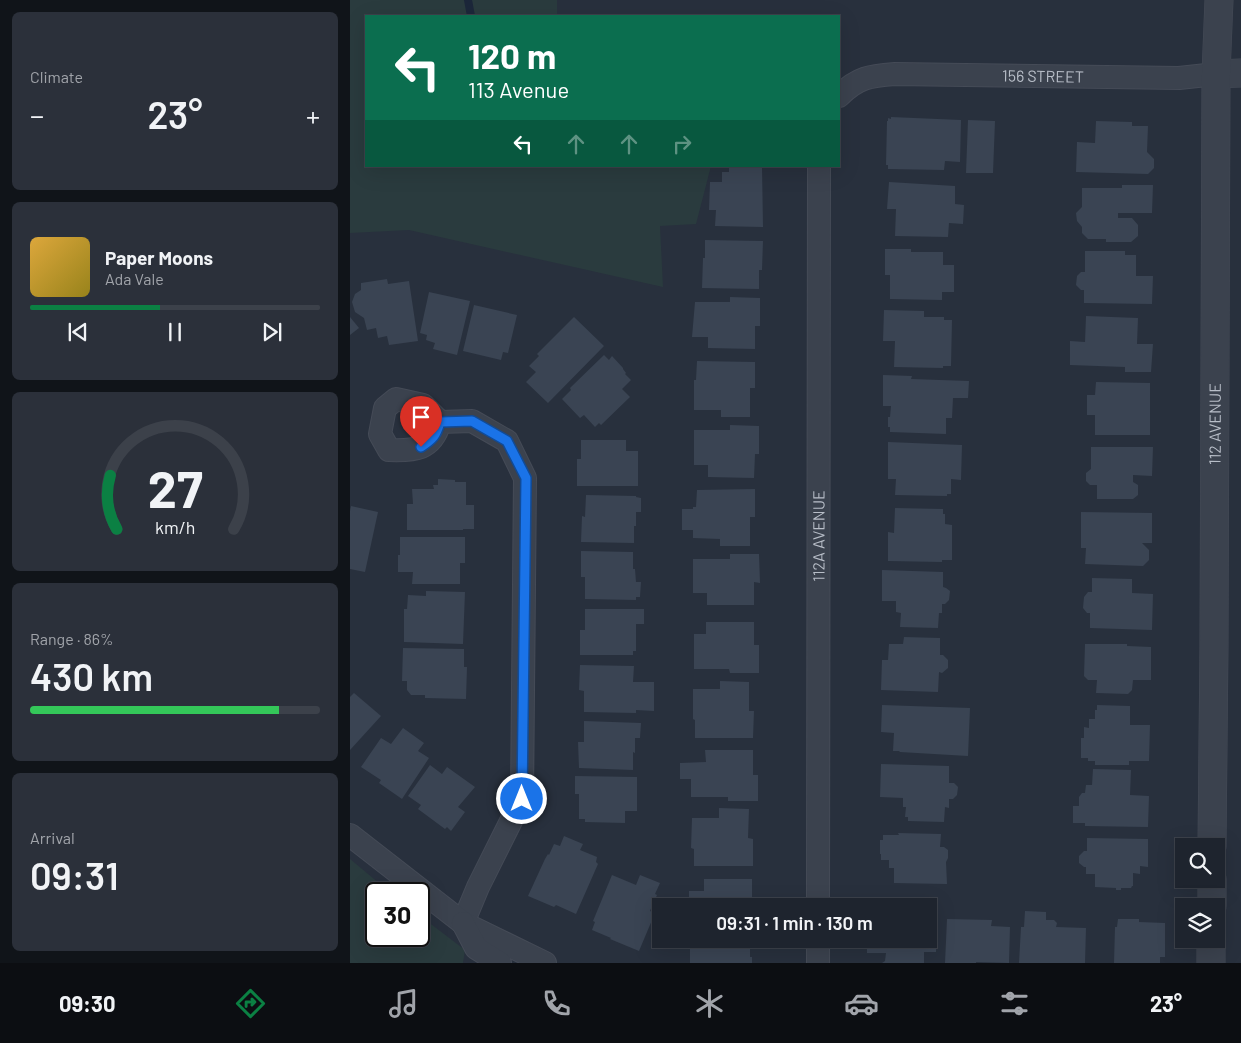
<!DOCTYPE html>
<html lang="en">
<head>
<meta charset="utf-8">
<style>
	body { margin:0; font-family:Barlow,sans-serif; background:#2b303a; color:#f1f3f6; height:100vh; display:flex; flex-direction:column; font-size:19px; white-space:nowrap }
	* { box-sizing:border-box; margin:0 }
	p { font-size:16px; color:#a1a4aa }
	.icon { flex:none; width:28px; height:28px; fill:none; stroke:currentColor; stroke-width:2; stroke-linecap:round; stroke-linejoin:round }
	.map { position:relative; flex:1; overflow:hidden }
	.panel { display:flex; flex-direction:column; gap:12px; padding:12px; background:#101419; width:350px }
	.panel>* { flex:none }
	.top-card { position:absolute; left:15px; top:15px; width:475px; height:152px; border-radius:0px; box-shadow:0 5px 20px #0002,0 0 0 1px #3c414a; background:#0b6e4f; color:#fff; overflow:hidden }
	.controls { position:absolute; left:825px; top:838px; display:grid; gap:10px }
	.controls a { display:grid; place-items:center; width:50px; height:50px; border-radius:0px; background:#1e242e; box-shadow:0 5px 20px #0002,0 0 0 1px #3c414a; font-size:25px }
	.speed { position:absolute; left:15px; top:882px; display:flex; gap:10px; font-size:25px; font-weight:700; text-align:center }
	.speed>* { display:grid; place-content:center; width:65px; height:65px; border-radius:50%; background:#1e242e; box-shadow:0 5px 20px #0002,0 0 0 1px #3c414a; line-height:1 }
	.speed .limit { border:2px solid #111; border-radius:8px; background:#fff; color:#111 }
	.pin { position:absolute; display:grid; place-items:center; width:42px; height:42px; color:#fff; margin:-51px -21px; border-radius:50% 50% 50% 0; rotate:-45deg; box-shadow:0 0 5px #0007 }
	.pin .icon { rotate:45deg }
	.me { position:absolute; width:55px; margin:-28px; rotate:0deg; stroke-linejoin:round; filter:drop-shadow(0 0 4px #0008) }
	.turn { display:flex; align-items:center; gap:18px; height:105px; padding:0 20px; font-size:22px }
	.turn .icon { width:65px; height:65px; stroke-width:2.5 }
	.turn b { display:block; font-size:35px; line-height:42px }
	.lanes { display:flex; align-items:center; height:48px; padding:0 20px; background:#0003; justify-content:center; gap:25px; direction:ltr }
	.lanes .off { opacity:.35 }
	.big { font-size:38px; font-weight:600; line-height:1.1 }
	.panel .widget { flex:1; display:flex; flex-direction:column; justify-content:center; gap:8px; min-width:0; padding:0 18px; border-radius:8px; background:#2b303a }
	.panel .dial { align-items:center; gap:0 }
	.dial svg { height:130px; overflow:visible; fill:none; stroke:#3c414a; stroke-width:7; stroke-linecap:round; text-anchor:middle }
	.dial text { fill:#f1f3f6; stroke:none }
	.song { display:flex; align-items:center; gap:15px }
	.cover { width:60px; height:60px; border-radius:8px; background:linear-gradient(135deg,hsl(40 70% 55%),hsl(50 70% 35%)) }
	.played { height:5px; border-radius:2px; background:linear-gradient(90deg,#0b8043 45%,#3c414a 45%) }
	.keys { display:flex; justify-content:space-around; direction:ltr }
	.heat { display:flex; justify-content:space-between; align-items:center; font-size:28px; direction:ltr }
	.charge { height:8px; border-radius:4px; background:linear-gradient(90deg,#34c759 86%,#3c414a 0) }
	.trip { position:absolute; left:302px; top:898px; width:285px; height:50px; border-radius:0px; background:#1e242e; box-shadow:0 5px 20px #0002,0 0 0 1px #3c414a; font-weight:600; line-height:50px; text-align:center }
	.dock { display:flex; height:80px; justify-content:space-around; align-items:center; background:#0c0e12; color:#a1a4aa }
	.dock .icon { width:35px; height:35px }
	.dock .selected { color:#0b8043 }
	.dock b { font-size:22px; color:#f1f3f6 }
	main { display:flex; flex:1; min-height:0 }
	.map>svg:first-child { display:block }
	.green { fill:#2a3b3e }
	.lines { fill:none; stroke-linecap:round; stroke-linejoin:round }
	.stream { stroke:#1c273a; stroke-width:8 }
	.building { fill:#3a4453 }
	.minor-casing { stroke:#454b57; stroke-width:24 }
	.tertiary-casing { stroke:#454b57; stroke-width:29 }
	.minor { stroke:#3b424e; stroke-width:22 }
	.tertiary { stroke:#3b424e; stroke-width:28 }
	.route-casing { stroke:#114b97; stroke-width:12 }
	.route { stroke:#1a73e8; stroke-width:9 }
	.labels { text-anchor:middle; stroke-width:5; stroke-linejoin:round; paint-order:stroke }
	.street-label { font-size:16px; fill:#b8bec8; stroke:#202733 }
</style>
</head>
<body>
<main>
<section class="panel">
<div class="widget"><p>Climate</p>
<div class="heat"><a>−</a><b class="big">23°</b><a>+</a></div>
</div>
<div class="widget">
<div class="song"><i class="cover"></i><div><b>Paper Moons</b><p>Ada Vale</p></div></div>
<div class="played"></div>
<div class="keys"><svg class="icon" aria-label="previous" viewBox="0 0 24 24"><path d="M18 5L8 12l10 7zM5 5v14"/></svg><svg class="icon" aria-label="pause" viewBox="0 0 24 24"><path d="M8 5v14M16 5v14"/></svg><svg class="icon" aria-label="next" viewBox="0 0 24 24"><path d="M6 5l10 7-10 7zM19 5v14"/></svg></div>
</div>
<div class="widget dial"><svg viewBox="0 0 100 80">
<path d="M14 69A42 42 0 1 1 86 69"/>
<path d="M14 69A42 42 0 0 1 10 36" stroke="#0b8043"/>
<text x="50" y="56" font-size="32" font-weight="700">27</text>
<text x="50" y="72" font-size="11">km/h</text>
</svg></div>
<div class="widget"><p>Range · 86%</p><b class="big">430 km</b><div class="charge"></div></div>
<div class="widget"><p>Arrival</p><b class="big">09:31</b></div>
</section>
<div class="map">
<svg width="891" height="963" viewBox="0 0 891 963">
	<rect width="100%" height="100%" fill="#28303d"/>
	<!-- green -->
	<g class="green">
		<polygon points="0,0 207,0 207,16 16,16 16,166 361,166 346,224 310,226 313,287 59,230 0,233"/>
		<polygon points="0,859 42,894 26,894 26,936 69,936 69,915 115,950 113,963 0,963"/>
	</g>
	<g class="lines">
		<!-- stream -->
		<polyline class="stream" points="118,0 121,16"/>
	</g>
	<!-- building -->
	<g class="building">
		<polygon points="541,117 611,120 610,162 595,161 594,170 538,169 538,165 536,165 537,121 538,121 538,118 541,119"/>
		<polygon points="618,120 645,121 643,173 616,173"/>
		<polygon points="746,121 782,122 782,126 798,126 797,152 804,159 804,168 798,174 726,172 727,142 745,143"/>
		<polygon points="379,166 412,166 413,227 365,226 366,210 359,210 360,182 372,182 372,172 379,172"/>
		<polygon points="539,182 605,186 605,204 614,205 613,224 599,223 598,237 545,236 546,209 537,209"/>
		<polygon points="772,185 803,185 802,213 768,213 768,218 782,218 788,225 788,236 781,242 756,242 756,239 738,239 732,233 732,227 727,221 726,213 732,207 732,188 772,188"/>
		<polygon points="355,240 413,241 412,270 409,270 409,289 352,288 353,258 355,258"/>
		<polygon points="535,249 561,249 561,252 593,252 593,265 604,265 604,292 592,292 592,300 540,299 540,275 535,275"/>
		<polygon points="735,251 775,251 775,255 786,255 786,276 803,276 802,304 734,303 734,290 731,290 726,285 727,276 731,272 735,272"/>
		<polygon points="37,279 38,284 59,281 68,341 39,345 37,336 28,338 26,328 17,330 14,318 5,312 2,302 5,294 11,290 11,283"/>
		<polygon points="79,292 120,301 107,355 83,349 85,343 76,340 77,335 70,333"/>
		<polygon points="380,297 410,298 410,326 405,326 405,349 358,348 358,337 342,337 345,302 380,302"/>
		<polygon points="124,305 167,315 158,353 153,352 151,360 113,351"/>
		<polygon points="534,310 574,311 574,317 594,317 594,320 602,320 601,366 593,366 593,368 544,367 545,341 533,341"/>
		<polygon points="736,316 788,318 787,344 803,344 801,372 775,372 775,367 720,365 720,341 735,342"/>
		<polygon points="0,317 9,328 0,335"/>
		<polygon points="224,317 254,346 198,403 176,382 186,372 179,366 189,356 187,354"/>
		<polygon points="254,355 259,360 262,356 273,368 273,369 276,373 275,374 281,380 272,389 280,397 251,425 249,423 245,427 234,415 230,418 212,399 221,390 220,388"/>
		<polygon points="347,361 405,362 405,388 400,388 400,417 371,417 371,410 344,410 344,380 346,380"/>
		<polygon points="533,375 562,376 561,379 619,381 618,398 603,398 602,418 596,418 596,434 540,432 540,427 538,427 538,417 540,417 541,406 533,406"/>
		<polygon points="746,382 800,383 800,435 745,435 745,415 737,415 737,395 745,395"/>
		<polygon points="380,425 409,426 409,454 405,454 404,478 358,477 358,465 344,465 344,430 380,430"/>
		<polygon points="231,440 276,440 276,451 288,451 288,486 227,486 227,459 231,459"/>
		<polygon points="538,442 612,445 611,480 601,479 601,494 597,494 597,496 545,495 546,479 538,479"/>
		<polygon points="741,447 803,447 802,476 783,475 783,482 788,485 788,495 783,499 747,499 747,485 740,485 736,481 736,473 741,469"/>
		<polygon points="88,479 105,480 105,482 116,482 116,505 124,505 124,529 113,529 113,530 57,530 57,504 63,504 62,489 84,489 83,485 88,485"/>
		<polygon points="405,489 405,517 400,517 400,546 370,546 370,539 343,538 343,530 332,530 332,509 343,509 343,507 346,507 347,490"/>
		<polygon points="236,495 286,496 286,497 291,498 291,512 286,512 286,526 284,526 284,543 231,542 232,516 235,517"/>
		<polygon points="1,506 28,512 15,572 0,569 0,511"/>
		<polygon points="545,508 593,509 593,514 595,514 595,524 602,525 602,560 592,560 592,562 538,561 538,532 544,533"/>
		<polygon points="731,512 802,513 802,543 792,543 799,550 799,560 793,566 735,564 736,548 731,548"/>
		<polygon points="50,537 115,537 115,563 110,563 110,584 62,584 63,572 48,572 48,555 50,555"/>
		<polygon points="231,551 283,552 283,569 285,569 286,582 291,582 290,597 286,597 286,600 235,599 235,577 231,577"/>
		<polygon points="380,554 409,554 410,583 404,582 404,605 357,605 357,593 343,593 343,559 380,559"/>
		<polygon points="532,570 593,572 593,587 596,588 600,591 599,600 595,604 592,604 592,613 589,613 588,628 550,627 551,613 546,612 546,601 532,601"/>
		<polygon points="742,578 782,579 782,593 803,594 802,630 740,628 740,613 737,613 733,608 734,597 738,592 742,592"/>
		<polygon points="76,591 115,592 113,644 54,642 54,609 57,609 58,595 76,596"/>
		<polygon points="235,609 294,609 294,624 286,624 286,651 283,651 283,655 230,655 230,630 235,630"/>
		<polygon points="356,622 404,622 404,645 409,645 409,673 380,673 379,669 344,669 344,634 356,634"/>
		<polygon points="554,637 590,638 590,655 593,655 598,660 598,668 592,673 589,672 588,692 531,690 532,660 538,660 539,644 553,644"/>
		<polygon points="735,644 777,644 777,646 801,647 801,680 783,680 782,690 778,694 746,693 747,680 738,680 734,676"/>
		<polygon points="53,648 114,649 114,667 117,667 116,699 75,698 75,695 61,695 57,690 57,681 52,681"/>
		<polygon points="230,665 284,666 283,682 304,682 304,711 286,710 286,713 234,712 234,691 229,690"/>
		<polygon points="370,681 399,682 399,711 404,711 403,738 345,738 345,720 343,719 343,689 370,689"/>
		<polygon points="4,693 31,716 0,750 0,697"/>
		<polygon points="532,705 620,708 618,756 550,752 549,751 543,751 544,733 531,732"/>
		<polygon points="747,705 780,706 780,725 800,725 799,761 779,761 779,765 745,765 745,761 738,761 738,758 731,758 731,738 734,738 734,727 739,728 739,719 745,719 745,710 747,710"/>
		<polygon points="234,721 291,723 290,738 285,738 285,753 283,752 283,770 229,768 228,742 234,742"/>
		<polygon points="53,728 74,743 68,751 79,758 52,799 29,783 31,780 11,767 31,738 41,744"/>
		<polygon points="355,750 403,750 403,775 408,775 408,801 378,801 378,797 341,797 341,779 330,779 330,763 356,762"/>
		<polygon points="531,764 599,766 599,783 604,783 608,787 607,795 603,799 599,799 599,808 595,807 594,822 558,821 558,817 555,817 556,807 553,807 553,798 530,797"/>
		<polygon points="80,765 92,774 97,767 125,787 108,807 115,812 101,831 97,827 95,829 68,809 71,805 58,796"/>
		<polygon points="743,769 781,770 780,795 799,796 798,827 735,826 735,823 723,823 723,806 729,806 729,797 732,793 735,793 736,785 742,785"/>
		<polygon points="225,776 287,777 287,811 275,811 275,823 235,822 235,819 229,819 229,794 225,794"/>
		<polygon points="369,808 399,809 398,838 403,839 403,866 344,866 344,849 341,848 342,818 369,818"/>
		<polygon points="548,833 591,834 590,847 594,847 598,850 598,858 596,862 597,884 544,883 544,868 539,868 539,860 531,860 531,854 530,854 530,840 533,840 533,835 549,835"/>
		<polygon points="214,836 233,844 230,850 247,857 246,862 248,864 226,914 206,905 204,907 178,896 195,859 198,854 199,855 204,844 210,846"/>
		<polygon points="737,838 798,839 798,867 790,866 790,874 783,873 783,886 782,886 781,888 771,888 771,890 766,890 766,888 745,887 745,874 736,874 736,867 734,867 729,863 729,856 734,851 737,851"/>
		<polygon points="262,875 286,885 290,875 310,883 305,894 307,895 300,911 305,913 289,951 260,939 261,938 242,930 245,922 243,921"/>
		<polygon points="354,879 402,879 402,901 407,901 407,906 339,906 339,891 354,891"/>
		<polygon points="675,911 696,912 696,920 704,920 707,923 706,927 736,928 735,963 669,963 671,927 674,927"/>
		<polygon points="597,919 642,920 641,926 660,927 659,963 626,962 626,963 595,963"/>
		<polygon points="768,919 789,919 789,922 815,923 815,957 810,957 810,963 764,963 765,927 767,927"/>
		<polygon points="579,929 587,929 586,952 574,952 574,963 532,963 535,961 536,953 517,953 517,939 579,939"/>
		<polygon points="340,939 400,939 400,957 402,957 402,963 340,963"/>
	</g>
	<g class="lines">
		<defs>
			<g id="minor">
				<path id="s1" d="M489 96C508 77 520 76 545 74L829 78 866 74"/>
				<path d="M90 422C82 450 65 451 39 450L30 434 35 408 46 399 73 405 90 422 122 421 157 441 175 478 172 799 128 887 113 923"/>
				<polyline points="0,835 113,923 195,963"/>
				<path id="s2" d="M468 906 469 166"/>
				<polyline points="113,923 126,948 150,963"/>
				<polyline points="468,963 468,939"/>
			</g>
			<g id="tertiary">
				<polyline points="866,74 891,73"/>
				<path id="s3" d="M862 846 864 644 866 74 869 0"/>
				<polyline points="862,906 862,879"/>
				<polyline points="861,963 861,939"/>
			</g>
		</defs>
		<!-- minor casing -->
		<use href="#minor" class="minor-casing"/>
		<!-- tertiary casing -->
		<use href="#tertiary" class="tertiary-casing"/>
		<!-- minor -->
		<use href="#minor" class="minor"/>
		<!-- tertiary -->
		<use href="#tertiary" class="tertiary"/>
	</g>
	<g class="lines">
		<defs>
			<path id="route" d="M71 447C83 439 86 436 90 422L122 421 157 441 176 478 172 799"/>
		</defs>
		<!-- route casing -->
		<use href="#route" class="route-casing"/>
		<!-- route -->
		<use href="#route" class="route"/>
	</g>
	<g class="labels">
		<!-- street labels -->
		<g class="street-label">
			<text dy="6" stroke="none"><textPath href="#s1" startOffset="210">156 STREET</textPath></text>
			<text dy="6" stroke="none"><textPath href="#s3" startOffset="422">112 AVENUE</textPath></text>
			<text dy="6" stroke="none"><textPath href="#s2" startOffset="370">112A AVENUE</textPath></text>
		</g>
	</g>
</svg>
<div class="controls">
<a><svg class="icon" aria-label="search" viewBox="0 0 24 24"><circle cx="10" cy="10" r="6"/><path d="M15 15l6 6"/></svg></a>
<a><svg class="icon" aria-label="layers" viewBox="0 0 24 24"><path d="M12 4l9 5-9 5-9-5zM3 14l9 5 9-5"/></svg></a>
</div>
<div class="speed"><div class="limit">30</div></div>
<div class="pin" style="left:71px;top:447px;background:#d93025"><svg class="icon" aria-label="arrive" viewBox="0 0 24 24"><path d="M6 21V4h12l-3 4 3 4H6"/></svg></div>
<svg class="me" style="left:172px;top:799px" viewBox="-20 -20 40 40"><circle r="17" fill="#1a73e8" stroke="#fff" stroke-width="3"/><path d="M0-11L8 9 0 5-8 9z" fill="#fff"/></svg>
<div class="trip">09:31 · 1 min · 130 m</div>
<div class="top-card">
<div class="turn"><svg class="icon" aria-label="left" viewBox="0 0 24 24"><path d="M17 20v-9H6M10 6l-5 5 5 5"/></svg><div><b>120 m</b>113 Avenue</div></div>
<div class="lanes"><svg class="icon" aria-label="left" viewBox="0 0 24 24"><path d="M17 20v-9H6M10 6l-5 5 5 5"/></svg><svg class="icon off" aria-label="ahead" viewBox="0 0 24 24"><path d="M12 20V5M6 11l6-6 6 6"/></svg><svg class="icon off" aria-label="ahead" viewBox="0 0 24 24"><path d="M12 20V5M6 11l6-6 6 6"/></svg><svg class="icon off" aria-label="right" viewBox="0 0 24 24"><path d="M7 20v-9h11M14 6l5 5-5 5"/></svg></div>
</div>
</div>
</main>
<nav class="dock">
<b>09:30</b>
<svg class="icon selected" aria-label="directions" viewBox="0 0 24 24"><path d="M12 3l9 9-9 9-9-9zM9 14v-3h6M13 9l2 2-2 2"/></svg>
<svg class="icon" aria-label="music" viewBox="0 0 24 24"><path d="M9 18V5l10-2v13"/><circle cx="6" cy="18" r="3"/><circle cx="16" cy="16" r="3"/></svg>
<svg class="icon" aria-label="phone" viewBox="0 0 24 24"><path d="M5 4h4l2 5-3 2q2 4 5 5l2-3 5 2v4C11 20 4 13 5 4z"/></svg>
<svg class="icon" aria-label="climate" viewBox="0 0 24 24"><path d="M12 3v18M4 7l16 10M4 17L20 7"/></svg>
<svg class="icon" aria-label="car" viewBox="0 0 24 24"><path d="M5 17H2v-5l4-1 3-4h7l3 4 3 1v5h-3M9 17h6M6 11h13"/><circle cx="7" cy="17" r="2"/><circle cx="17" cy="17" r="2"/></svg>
<svg class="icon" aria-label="filters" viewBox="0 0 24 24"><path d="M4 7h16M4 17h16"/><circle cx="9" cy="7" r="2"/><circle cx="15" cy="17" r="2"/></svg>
<b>23°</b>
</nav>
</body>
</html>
